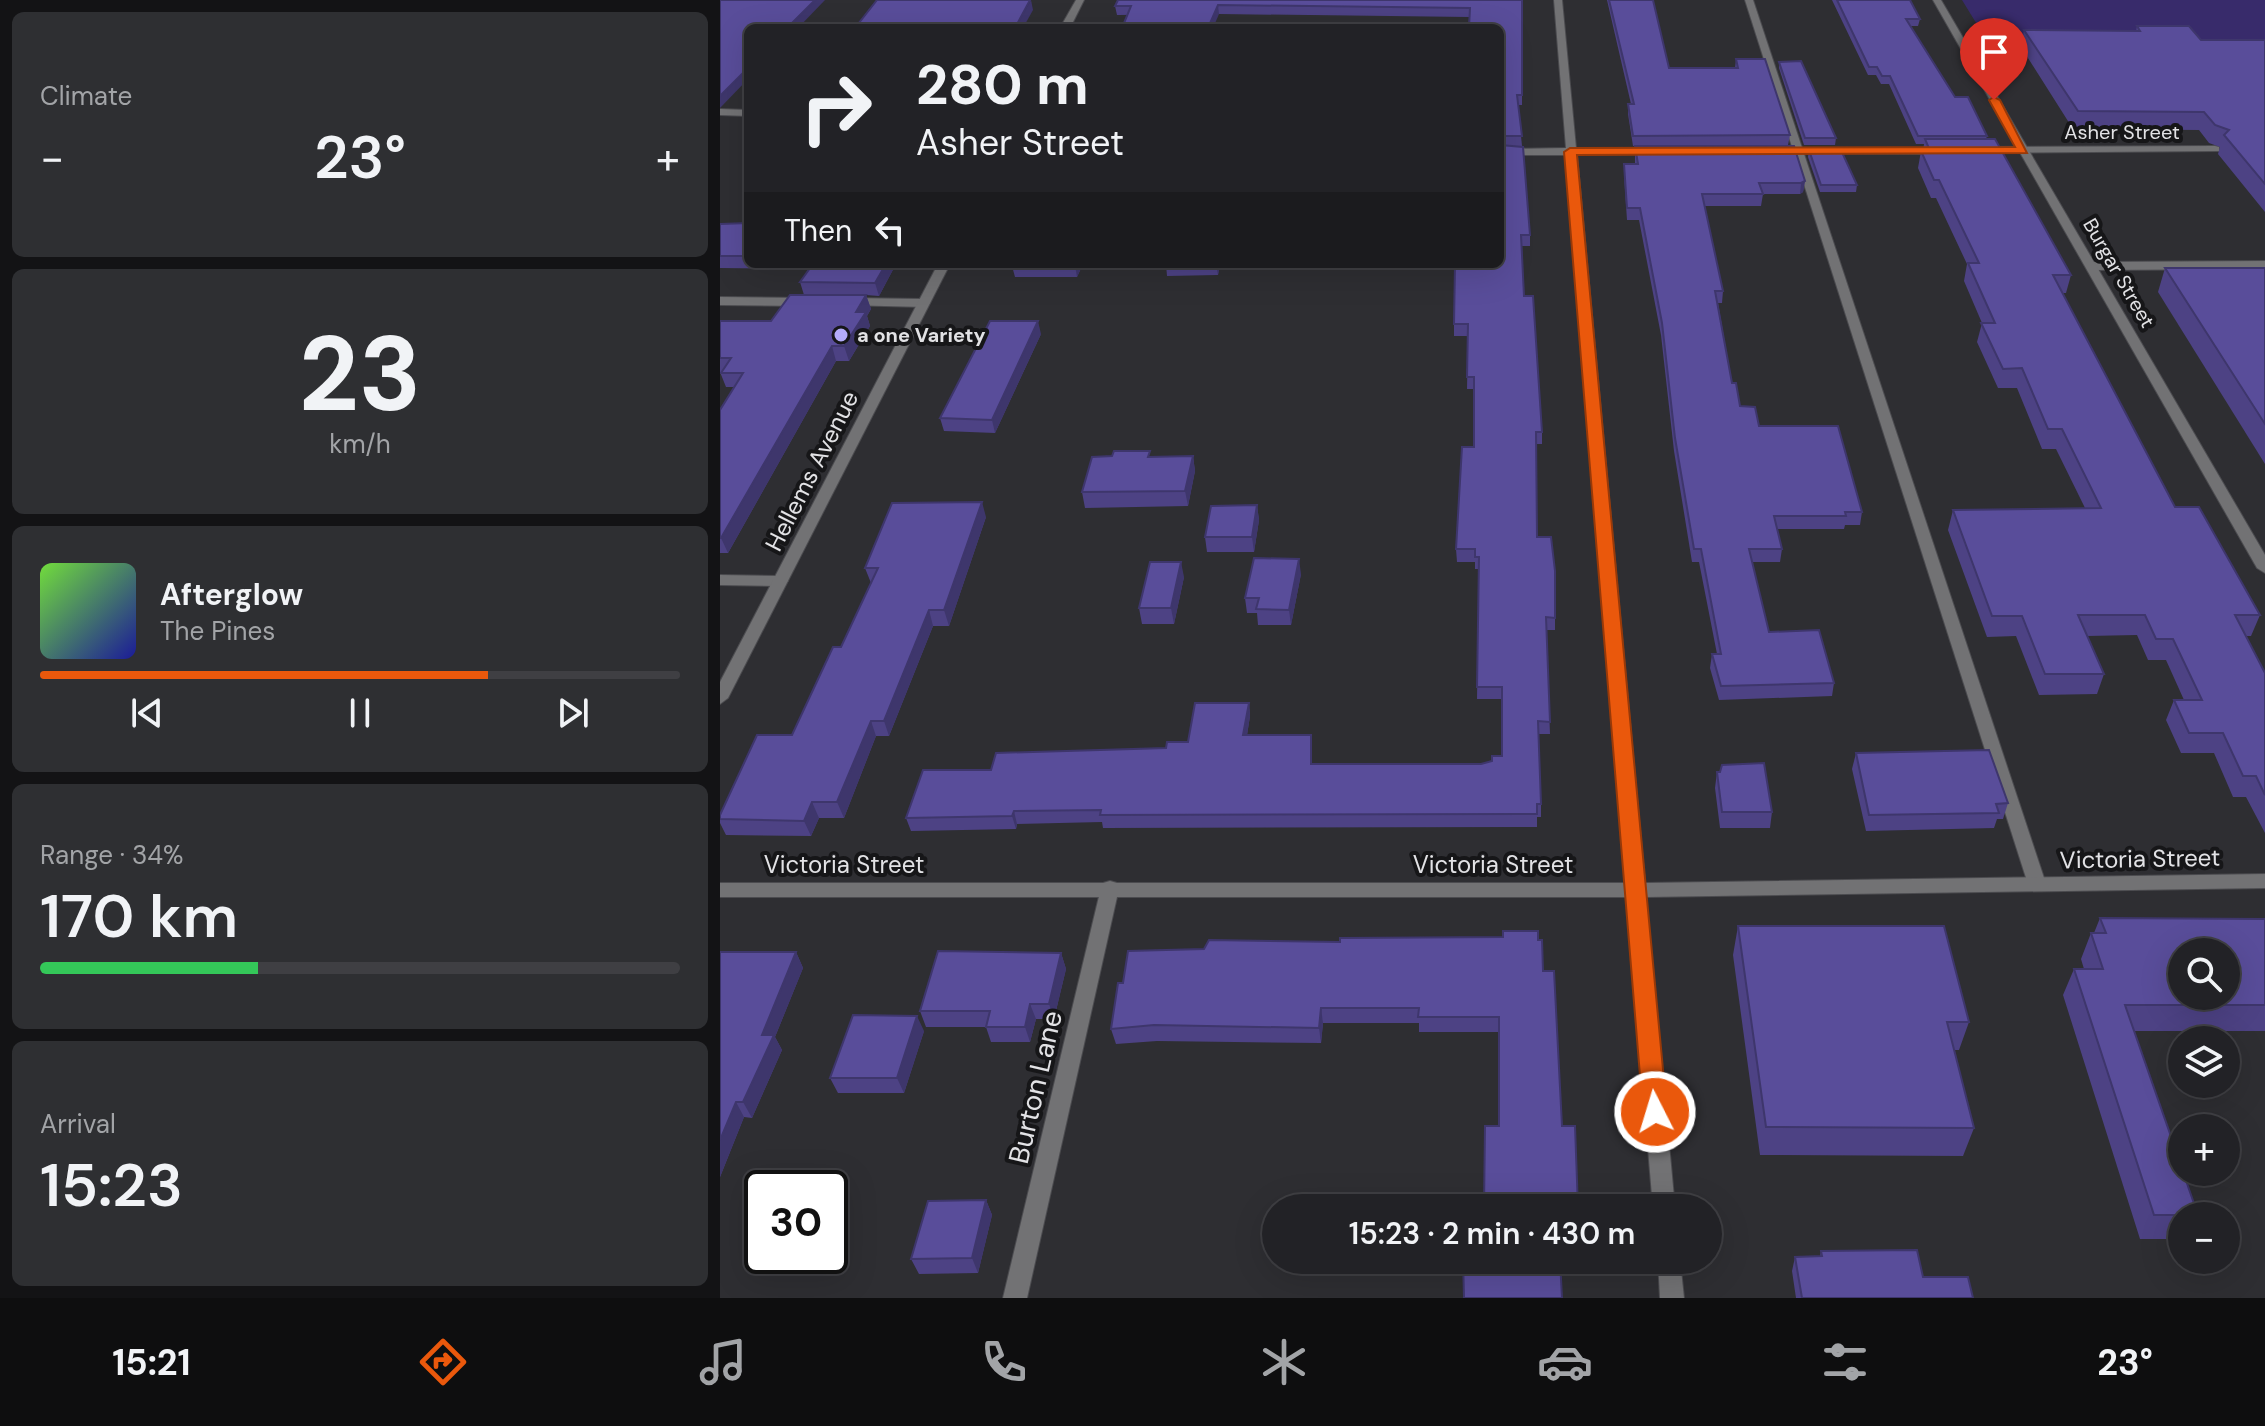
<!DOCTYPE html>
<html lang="en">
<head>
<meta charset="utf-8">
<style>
	body { margin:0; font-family:"DM Sans",sans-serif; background:#2e2f32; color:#f1f3f6; height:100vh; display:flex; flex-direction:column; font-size:30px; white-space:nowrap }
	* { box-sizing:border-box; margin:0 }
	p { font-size:26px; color:#a2a4a7 }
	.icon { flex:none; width:44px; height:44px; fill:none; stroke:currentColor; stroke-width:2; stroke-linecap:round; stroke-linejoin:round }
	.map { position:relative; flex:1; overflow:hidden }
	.drawer { display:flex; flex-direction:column; gap:12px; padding:12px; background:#131315; width:720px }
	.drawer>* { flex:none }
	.banner { position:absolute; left:24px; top:24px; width:760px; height:244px; border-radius:12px; box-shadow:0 8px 32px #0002,0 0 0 2px #3f3f43; background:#222226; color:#f1f3f6; overflow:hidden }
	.fabs { position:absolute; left:1448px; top:938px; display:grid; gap:16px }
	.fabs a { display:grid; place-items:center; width:72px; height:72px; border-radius:50%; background:#222226; box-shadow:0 8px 32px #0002,0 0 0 2px #3f3f43; font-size:40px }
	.speed { position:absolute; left:24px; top:1170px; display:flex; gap:16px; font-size:40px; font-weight:700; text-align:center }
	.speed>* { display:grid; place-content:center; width:104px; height:104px; border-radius:50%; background:#222226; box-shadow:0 8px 32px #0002,0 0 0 2px #3f3f43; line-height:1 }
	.speed .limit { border:4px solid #111; border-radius:12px; background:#fff; color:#111 }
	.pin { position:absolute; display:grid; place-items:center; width:68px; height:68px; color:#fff; margin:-82px -34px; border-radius:50% 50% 50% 0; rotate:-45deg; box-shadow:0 0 8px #0007 }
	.pin .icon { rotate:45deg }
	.me { position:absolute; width:88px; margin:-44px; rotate:355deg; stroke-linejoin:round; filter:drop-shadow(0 0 6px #0008) }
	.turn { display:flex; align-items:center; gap:28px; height:168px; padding:0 40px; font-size:36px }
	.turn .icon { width:104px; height:104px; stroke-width:2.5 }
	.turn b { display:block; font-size:56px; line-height:68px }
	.then { display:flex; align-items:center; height:76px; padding:0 40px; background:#0003; gap:16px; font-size:30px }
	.big { font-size:60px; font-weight:600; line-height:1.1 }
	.drawer .tile { flex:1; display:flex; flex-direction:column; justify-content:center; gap:12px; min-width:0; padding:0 28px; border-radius:12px; background:#2e2f32 }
	.drawer .dial { align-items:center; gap:0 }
	.dial b { font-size:104px; line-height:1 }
	.song { display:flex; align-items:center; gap:24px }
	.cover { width:96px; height:96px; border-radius:12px; background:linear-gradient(135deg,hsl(100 70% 55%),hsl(240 70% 35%)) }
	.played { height:8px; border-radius:4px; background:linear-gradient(90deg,#ea580c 70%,#3f3f43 70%) }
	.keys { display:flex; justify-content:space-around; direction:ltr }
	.heat { display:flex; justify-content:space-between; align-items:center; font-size:44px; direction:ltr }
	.charge { height:12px; border-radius:6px; background:linear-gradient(90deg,#34c759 34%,#3f3f43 0) }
	.trip { position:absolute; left:542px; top:1194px; width:460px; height:80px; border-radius:40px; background:#222226; box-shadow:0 8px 32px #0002,0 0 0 2px #3f3f43; font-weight:600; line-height:80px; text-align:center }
	.menu { display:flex; height:128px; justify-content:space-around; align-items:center; background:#0e0e0f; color:#a2a4a7 }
	.menu .icon { width:56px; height:56px }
	.menu .on { color:#ea580c }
	.menu b { font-size:36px; color:#f1f3f6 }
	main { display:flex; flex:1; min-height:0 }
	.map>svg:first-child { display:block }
	.green { fill:#382b6b }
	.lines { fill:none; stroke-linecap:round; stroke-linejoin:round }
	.service-casing { stroke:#4b4b4f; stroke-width:2 }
	.minor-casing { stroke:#4b4b4f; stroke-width:2 }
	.tertiary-casing { stroke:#4b4b4f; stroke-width:2 }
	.service { fill:#727274; fill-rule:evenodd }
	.minor { fill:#727274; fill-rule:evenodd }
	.tertiary { fill:#727274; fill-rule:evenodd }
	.wall { fill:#4d4284 }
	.shaded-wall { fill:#3e366c }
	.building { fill:#594d9a; stroke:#3e366c; stroke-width:2; fill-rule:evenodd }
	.route { fill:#ea580c; stroke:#983908; stroke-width:2 }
	.poi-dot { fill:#b4acf9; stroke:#161618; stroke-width:3 }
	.labels { text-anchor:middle; stroke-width:8; stroke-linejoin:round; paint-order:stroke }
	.far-street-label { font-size:20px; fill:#e2e2e5; stroke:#161618 }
	.far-poi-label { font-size:20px; font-weight:bold; fill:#e2e2e5; stroke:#161618; text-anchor:start }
	.street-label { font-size:24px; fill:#e2e2e5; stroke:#161618 }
	.near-street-label { font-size:28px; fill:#e2e2e5; stroke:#161618 }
</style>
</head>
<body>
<main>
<section class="drawer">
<div class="tile"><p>Climate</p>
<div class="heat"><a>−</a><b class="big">23°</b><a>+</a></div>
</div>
<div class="tile dial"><b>23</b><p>km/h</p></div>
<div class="tile">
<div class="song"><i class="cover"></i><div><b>Afterglow</b><p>The Pines</p></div></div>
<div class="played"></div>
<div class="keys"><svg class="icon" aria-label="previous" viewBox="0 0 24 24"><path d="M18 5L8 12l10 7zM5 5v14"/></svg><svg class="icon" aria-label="pause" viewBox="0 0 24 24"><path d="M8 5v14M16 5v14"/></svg><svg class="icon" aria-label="next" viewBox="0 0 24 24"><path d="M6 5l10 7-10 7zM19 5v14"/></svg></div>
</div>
<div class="tile"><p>Range · 34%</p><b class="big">170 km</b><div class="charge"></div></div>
<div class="tile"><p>Arrival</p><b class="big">15:23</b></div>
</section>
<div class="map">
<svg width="1545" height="1298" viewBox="0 0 1545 1298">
	<rect width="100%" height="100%" fill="#2e2e32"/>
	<!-- green -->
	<polygon class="green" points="1242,0 1545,0 1545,51 1404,39 1266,39"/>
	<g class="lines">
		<defs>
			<g id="service">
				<polygon points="1025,0 1033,0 1326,884 1324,889 1317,891 1310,889 1308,884"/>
				<polygon points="390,881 397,883 399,888 307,1298 283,1298 381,888 383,883"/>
			</g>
			<g id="minor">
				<polygon points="834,0 842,0 856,148 934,148 939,151 934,154 857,155 925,883 1545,874 1545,888 926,897 955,1208 933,1208 907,897 0,897 0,883 906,883 846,155 780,155 780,149 846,148"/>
				<polygon points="0,109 28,110 28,116 0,115"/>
				<polygon points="1495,146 1499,147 1499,151 1261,153 1256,150 1261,147"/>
				<polygon points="1053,148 1222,148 1227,151 1222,154 1049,153 1049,149"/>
				<polygon points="1545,261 1545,269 1373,270 1367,266 1373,262"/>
				<polygon points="0,297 86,298 92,302 86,306 0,305"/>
				<polygon points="129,298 204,299 210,303 204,307 125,305 123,302"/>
				<polygon points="0,575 60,576 68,581 60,586 0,585"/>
				<polygon points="938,1260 960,1260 964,1298 940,1298"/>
			</g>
			<g id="tertiary">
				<polygon points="356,0 364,0 350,28 340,28"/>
				<polygon points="1213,0 1221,0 1545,555 1545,573 1537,568"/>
				<polygon points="218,264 230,264 8,698 0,704 0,682"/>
			</g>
		</defs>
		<!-- service casing -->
		<use href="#service" class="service-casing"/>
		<!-- minor casing -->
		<use href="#minor" class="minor-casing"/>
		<!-- tertiary casing -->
		<use href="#tertiary" class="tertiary-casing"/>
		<!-- service -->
		<use href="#service" class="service"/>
		<!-- minor -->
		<use href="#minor" class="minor"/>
		<!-- tertiary -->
		<use href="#tertiary" class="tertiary"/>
	</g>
	<!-- wall -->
	<g class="wall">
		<polygon points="802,0 802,105 798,105 802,146 790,146 810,235 810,246 802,246 804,296 822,432 822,444 816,444 817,537 835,618 835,630 826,630 830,734 818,734 821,804 821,817 817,817 817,827 383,828 382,822 297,824 296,829 191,831 186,818 271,770 446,748 468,742 529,703 530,716 527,735 592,748 592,764 761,764 772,761 782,756 782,699 757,699 759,569 755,569 755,562 737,562 736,549 754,447 754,389 747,389 748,336 734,336 734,324 749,17 499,14 397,15 395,6"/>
		<polygon points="887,0 933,0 949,68 1015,68 1016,59 1070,135 1068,145 913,146 908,114 908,104 911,104"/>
		<polygon points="1112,0 1190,0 1200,19 1198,26 1190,26 1235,97 1267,136 1266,139 1351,275 1346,293 1342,293 1455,507 1540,615 1531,636 1525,636 1545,673 1545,833 1526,797 1513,797 1494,753 1461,753 1446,720 1454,700 1464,700 1446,660 1428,660 1417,635 1367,636 1384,674 1377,694 1319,695 1296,636 1267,637 1228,530 1233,510 1365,508 1336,449 1322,449 1297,388 1278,388 1257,342 1262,323 1244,281 1247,264 1216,198 1211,198 1198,168 1201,151 1203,151 1204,144 1196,144 1169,84 1161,84 1156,75 1148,75"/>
		<polygon points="1417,26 1481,40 1545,40 1545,212 1498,154 1500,147 1489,143 1479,130 1353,129 1301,47 1304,30 1416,31"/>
		<polygon points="1059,62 1116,138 1115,145 1084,145 1059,68"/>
		<polygon points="915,146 1085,181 1083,192 1080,194 1043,194 1041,206 985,206 1003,291 1002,303 998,303 1012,383 1020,406 1039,426 1142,512 1140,525 1125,525 1124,529 1057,529 1062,549 1060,562 1032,562 1049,632 1114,683 1112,696 999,700 990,668 992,654 997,654 979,562 972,562 954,451 941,335 919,220 907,220 904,175 904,164 915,164"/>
		<polygon points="1089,150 1137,185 1136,192 1100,192 1088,157"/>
		<polygon points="28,223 28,264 176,264 159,296 146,295 151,309 147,316 150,326 129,361 116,361 8,553 0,553 0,410 14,387 6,387 0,372 0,321 51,321 84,295 80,282 89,269 0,268 0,224"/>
		<polygon points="363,264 357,277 295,277 292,266"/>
		<polygon points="446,264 500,264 498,275 447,276"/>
		<polygon points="1445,268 1545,268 1545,464 1438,292"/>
		<polygon points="321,334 275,433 224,431 220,418"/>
		<polygon points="473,456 475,471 468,506 365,508 362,492 431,457"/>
		<polygon points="537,505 539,520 534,552 487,552 485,537"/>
		<polygon points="266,517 229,626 213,626 169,736 156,736 124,818 99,818 91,836 6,835 0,823 0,815 72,735 121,647 151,583 145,568"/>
		<polygon points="581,574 571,625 538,625 537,613 527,613 525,598"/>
		<polygon points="464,577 454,624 422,624 419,608"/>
		<polygon points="1136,753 1288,803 1283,819 1277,819 1274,828 1146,831 1132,769"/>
		<polygon points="997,772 1000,772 1052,812 1050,828 1000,828 995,788"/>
		<polygon points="1380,918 1545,919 1545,1031 1414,1031 1478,1215 1478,1216 1462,1216 1462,1239 1420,1239 1343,995 1354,969 1364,969 1361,959 1371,933 1374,933"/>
		<polygon points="1018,926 1249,1022 1239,1050 1234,1050 1254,1128 1243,1156 1040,1155 1013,955"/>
		<polygon points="783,937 779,1126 779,1032 699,1032 699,1023 603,1023 601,1043 437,1041 396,1044 391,1029 403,983 484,949 620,942"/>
		<polygon points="0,952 76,952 83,968 55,1037 62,1050 32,1118 24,1117 0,1177"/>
		<polygon points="341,953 346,969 334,1019 316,1019 310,1042 271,1042 266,1027 206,1027 200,1011"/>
		<polygon points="204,1031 184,1093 118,1093 110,1078"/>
		<polygon points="266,1200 272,1215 258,1273 199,1274 191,1259"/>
		<polygon points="1101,1251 1203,1277 1253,1298 1076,1298 1072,1271 1075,1257 1100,1256"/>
		<polygon points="743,1260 860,1260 859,1275 841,1275"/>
	</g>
	<!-- shaded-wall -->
	<g class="shaded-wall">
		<polygon points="95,0 105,0 78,28 67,28"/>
		<polygon points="311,0 313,10 303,28 295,28"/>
		<polygon points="498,5 499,14 493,28 488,28"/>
		<polygon points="28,68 28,79 0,108 0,96"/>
		<polygon points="1085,181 1083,192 1080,194 1081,183"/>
		<polygon points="166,264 176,264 159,296 155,283"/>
		<polygon points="356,264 363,264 357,277 355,265"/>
		<polygon points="496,264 500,264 498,275"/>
		<polygon points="146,295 151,309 147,316 150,326 129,361 124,346 136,312"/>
		<polygon points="318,321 321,334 275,433 272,420"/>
		<polygon points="112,346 116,361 8,553 1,538"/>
		<polygon points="473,456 475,471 468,506 465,491"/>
		<polygon points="262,502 266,517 229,626 224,610"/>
		<polygon points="537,505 539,520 534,552 532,537"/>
		<polygon points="579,559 581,574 571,625 569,610"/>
		<polygon points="461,562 464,577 454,624 451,608"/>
		<polygon points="209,610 213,626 169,736 164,721"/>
		<polygon points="529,703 530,716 525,748 523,735"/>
		<polygon points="151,721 156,736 124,818 117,802"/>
		<polygon points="92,802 99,818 91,836 84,821"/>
		<polygon points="294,811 297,824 296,829 292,816"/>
		<polygon points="76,952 83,968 55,1037 62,1050 32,1118 23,1102 42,1035"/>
		<polygon points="341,953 346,969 334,1019 329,1004"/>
		<polygon points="310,1004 316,1019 310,1042 305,1027"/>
		<polygon points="601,1008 603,1023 601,1043 599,1028"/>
		<polygon points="197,1016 204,1031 184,1093 177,1078"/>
		<polygon points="16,1102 24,1117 0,1177 0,1140"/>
		<polygon points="266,1200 272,1215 258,1273 252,1258"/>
	</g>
	<!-- building -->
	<g class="building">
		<polygon points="0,0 95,0 67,28 28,28 28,68 0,96"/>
		<polygon points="157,0 310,0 295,28 135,28"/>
		<polygon points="398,0 802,0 802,95 797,95 802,136 780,136 780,28 749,28 750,8 498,5 488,28 402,28 411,6 395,6"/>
		<polygon points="889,0 933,0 949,68 1018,68 1016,59 1045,59 1070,135 913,136 908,104 914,104"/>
		<polygon points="1117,0 1190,0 1200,19 1186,19 1235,97 1248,97 1267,136 1198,136 1170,76 1162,76 1157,67 1149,67"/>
		<polygon points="1417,26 1469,26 1481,40 1545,40 1545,184 1504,135 1509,130 1495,125 1484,112 1358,111 1304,30 1420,31"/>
		<polygon points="1081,61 1116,138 1085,138 1059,62"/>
		<polygon points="1205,139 1275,139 1351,275 1333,275 1455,507 1479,507 1540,615 1515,615 1545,673 1545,795 1536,776 1523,776 1503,733 1469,733 1454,700 1482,700 1453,639 1436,639 1425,615 1358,615 1384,674 1325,674 1302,616 1272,616 1233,510 1381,508 1342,429 1328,429 1302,368 1283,369 1261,323 1275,323 1248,263 1259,263 1219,180 1214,180 1201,151 1210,151"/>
		<polygon points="780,145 803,147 810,235 801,235 804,296 813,296 822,432 816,432 817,537 831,537 835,571 835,618 826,617 830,722 818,721 821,804 817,804 817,814 380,815 381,810 294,811 292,816 186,818 203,770 271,770 276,753 446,748 447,742 468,742 475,703 529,703 523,735 591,735 591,764 761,764 772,761 772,756 782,756 782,687 757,687 759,557 755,557 755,549 736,549 742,447 754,447 754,377 747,377 748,324 734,324 735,264 780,264"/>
		<polygon points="915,146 1074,146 1085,181 1081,183 1039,183 1043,194 982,194 1003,291 995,291 1012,383 1016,383 1020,406 1035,407 1039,426 1118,426 1142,512 1125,512 1126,516 1054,516 1062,549 1029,549 1049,632 1099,630 1114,683 1001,686 992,654 1001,654 981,549 974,549 955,438 942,323 920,208 907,208 904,164 918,164"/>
		<polygon points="1089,150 1121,150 1137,185 1101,185"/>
		<polygon points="28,223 28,256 0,256 0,224"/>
		<polygon points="93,264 166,264 155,283 80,282"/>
		<polygon points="293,264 356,264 355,265 292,266"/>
		<polygon points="1445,268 1545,268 1545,424"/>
		<polygon points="70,295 146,295 136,312 146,312 124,346 112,346 1,538 0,538 0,410 23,373 1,373 11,358 0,358 0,321 51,321"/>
		<polygon points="270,321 318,321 272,420 220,418"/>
		<polygon points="394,451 430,451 428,457 473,456 465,491 362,492 372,457 392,456"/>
		<polygon points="262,502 224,610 209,610 164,721 151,721 117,802 92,802 84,821 0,819 0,815 37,735 72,735 113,647 121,647 158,568 145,568 172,503"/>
		<polygon points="537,505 532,537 485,537 491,506"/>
		<polygon points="534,558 579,559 569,610 536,609 539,598 525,598"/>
		<polygon points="430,562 461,562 451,608 419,608"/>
		<polygon points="1269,750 1288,803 1276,804 1279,813 1149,815 1136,753"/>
		<polygon points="1044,763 1052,812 1002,812 997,772 1000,772 1002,765"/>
		<path d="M1380 918 1545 919V1005H1405L1462 1168V1172H1463L1478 1215H1434L1354 969H1383L1371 933H1386ZM1462 952H1506V996H1462Z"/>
		<polygon points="1018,926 1224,926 1249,1022 1227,1022 1254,1128 1046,1127"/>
		<polygon points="783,931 818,931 818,940 822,940 823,971 834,971 842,1126 855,1126 858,1208 764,1208 765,1126 779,1126 779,1017 698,1017 699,1008 601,1008 599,1028 434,1025 391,1029 398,983 403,983 408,951 484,949 489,940 620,942 620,938 783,937"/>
		<polygon points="218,951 341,953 329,1004 310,1004 305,1027 266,1027 270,1011 200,1011"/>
		<polygon points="0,952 76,952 42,1035 54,1035 23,1102 16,1102 0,1140"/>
		<polygon points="133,1015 197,1016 177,1078 110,1078"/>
		<polygon points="266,1200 252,1258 191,1259 208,1201"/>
		<polygon points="1197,1250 1203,1277 1248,1277 1253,1298 1082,1298 1075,1257 1102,1256 1101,1251"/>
		<polygon points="743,1260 860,1260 840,1260 842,1298 744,1298"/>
	</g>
	<!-- route -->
	<polygon class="route" points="1274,97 1280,100 1307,153 857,155 947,1112 943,1120 935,1123 926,1120 923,1112 844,152 850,148 1295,147 1269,100"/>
	<!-- markers -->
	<circle class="poi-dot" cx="121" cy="335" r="8"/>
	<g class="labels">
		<!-- far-street labels -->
		<g class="far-street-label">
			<text x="1402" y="139">Asher Street</text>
			<text transform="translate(1399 273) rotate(60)" y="7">Burgar Street</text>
		</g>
		<!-- far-poi labels -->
		<g class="far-poi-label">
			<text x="137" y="342">a one Variety</text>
		</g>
		<!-- street labels -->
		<g class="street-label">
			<text transform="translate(92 471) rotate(-63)" y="8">Hellems Avenue</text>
			<text transform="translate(1420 859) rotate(-1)" y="8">Victoria Street</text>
			<text x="124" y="873">Victoria Street</text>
			<text x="773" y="873">Victoria Street</text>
		</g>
		<!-- near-street labels -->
		<g class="near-street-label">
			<text transform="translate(315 1087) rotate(-77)" y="10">Burton Lane</text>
		</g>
	</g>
</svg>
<div class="fabs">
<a><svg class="icon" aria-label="search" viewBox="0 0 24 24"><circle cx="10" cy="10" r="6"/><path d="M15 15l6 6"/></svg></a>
<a><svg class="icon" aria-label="layers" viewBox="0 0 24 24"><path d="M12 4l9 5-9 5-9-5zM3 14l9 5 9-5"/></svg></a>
<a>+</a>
<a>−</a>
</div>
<div class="speed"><div class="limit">30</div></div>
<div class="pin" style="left:1274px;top:100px;background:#d93025"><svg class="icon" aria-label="arrive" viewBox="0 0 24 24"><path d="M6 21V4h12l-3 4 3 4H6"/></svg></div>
<svg class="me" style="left:935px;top:1112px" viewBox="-20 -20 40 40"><circle r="17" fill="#ea580c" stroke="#fff" stroke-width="3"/><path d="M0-11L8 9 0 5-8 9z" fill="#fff"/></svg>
<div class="trip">15:23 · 2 min · 430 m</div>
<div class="banner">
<div class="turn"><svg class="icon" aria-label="right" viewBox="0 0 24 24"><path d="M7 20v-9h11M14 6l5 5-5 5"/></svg><div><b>280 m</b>Asher Street</div></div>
<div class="then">Then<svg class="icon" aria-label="left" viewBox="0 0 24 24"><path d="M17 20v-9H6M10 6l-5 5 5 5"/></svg></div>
</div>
</div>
</main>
<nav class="menu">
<b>15:21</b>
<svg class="icon on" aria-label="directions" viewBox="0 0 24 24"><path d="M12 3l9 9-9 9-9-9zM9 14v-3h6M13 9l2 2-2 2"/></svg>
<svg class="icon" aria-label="music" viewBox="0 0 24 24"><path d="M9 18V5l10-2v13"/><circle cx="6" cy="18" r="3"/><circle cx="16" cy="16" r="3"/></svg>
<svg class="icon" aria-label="phone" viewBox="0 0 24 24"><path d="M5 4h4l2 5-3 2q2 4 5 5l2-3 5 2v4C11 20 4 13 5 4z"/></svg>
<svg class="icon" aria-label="climate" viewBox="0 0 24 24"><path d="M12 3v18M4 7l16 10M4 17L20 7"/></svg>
<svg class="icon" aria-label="car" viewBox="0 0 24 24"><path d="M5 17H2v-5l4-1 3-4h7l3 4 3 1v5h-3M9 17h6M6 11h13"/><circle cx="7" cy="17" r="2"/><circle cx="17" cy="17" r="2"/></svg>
<svg class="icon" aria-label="filters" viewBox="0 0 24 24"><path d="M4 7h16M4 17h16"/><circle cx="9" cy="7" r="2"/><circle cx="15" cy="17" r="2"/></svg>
<b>23°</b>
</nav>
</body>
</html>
